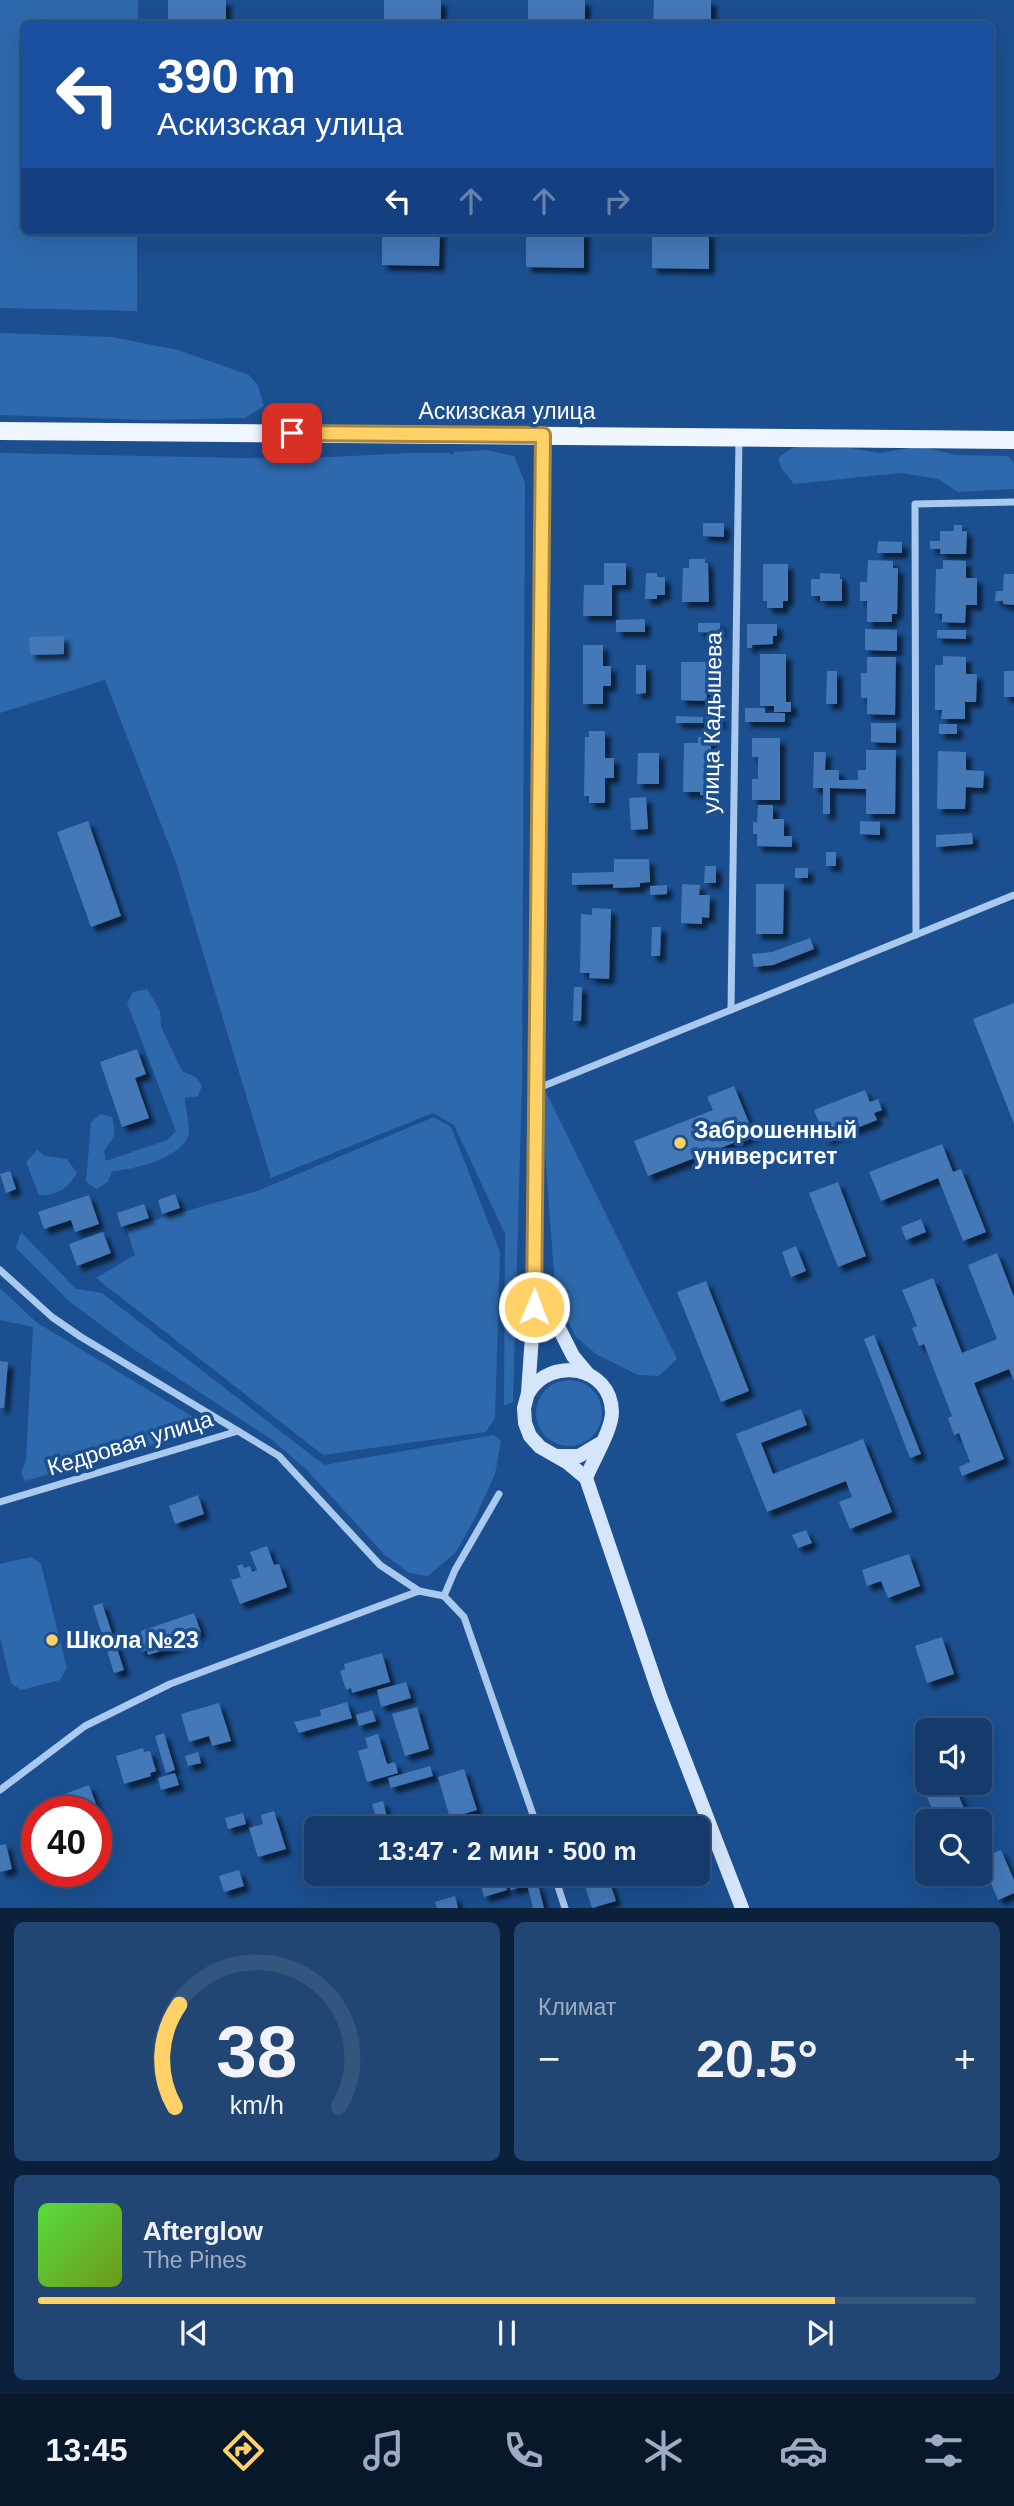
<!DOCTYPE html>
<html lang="ru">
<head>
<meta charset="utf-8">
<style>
	body { margin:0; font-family:Arial,sans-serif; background:#214673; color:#f1f3f6; height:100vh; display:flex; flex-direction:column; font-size:26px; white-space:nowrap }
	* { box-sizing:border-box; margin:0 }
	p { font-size:23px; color:#9dadc1 }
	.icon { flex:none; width:38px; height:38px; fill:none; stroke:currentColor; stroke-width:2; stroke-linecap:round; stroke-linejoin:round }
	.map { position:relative; height:1908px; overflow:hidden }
	.drawer { display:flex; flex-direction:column; gap:14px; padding:14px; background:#0b203b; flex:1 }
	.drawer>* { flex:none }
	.hud { position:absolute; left:21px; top:21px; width:973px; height:214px; border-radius:10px; box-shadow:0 7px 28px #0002,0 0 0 2px #33557e; background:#1a4fa0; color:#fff; overflow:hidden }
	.controls { position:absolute; left:915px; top:1718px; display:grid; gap:14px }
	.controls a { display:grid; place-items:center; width:77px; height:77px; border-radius:10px; background:#143b6b; box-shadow:0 7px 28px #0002,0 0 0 2px #33557e; font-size:35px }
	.speed { position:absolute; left:21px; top:1796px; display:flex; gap:14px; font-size:35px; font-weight:700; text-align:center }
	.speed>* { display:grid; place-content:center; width:91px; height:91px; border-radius:50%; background:#143b6b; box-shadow:0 7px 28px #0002,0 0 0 2px #33557e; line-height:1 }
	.speed .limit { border:10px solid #d22; background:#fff; color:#111 }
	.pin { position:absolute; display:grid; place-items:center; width:60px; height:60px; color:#fff; margin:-30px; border-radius:14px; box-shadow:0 4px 10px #0006 }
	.me { position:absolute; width:77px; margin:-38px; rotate:1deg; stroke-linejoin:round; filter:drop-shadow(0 0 5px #0008) }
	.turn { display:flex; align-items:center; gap:24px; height:147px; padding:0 21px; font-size:32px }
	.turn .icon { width:91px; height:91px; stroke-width:2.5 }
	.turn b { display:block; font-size:49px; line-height:60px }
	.lanes { display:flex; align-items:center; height:66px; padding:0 21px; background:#0003; justify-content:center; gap:35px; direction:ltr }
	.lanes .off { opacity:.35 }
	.big { font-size:52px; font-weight:800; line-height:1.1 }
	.drawer .card { flex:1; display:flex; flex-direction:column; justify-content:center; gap:10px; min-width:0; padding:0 24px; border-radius:10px; background:#214673 }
	.drawer .dial { align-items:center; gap:0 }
	.dial svg { height:182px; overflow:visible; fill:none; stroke:#33557e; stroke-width:7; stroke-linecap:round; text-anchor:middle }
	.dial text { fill:#f1f3f6; stroke:none }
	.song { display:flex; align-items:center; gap:21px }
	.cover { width:84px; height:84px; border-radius:10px; background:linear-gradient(135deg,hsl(110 70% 55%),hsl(80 70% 35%)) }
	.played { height:7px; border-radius:4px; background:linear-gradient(90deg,#ffd166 85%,#33557e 85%) }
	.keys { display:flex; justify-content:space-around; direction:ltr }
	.heat { display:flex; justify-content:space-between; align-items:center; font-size:38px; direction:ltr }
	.drawer .tiles { flex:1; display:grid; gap:14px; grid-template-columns:1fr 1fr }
	.card:last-child { grid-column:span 2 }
	.trip { position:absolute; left:304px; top:1816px; width:406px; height:70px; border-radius:10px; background:#143b6b; box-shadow:0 7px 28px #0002,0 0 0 2px #33557e; font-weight:800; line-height:70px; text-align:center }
	.menu { display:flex; height:112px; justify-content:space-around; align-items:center; background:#08182b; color:#9dadc1 }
	.menu .icon { width:49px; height:49px }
	.menu .current { color:#ffd166 }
	.menu b { font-size:32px; color:#f1f3f6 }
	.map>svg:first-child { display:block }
	.green { fill:#2e69ad }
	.building { fill:#4478b7; filter:url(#shadow) }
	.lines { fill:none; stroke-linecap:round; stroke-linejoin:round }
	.street { stroke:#a9c9ee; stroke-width:7 }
	.secondary { stroke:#d6e6fa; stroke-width:14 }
	.primary { stroke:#f0f6ff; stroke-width:18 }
	.route-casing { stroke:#a68842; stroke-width:18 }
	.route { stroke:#ffd166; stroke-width:12 }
	.poi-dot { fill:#ffd166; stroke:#1b4f8f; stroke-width:2.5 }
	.labels { text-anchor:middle; stroke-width:7; stroke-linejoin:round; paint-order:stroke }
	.street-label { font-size:23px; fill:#fff; stroke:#1b4f8f }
	.poi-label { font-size:23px; font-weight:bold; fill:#fff; stroke:#1b4f8f; text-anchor:start }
</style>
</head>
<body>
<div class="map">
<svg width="1014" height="1908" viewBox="0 0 1014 1908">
	<defs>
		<filter id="shadow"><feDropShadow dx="5.5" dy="5.5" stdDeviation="2" flood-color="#0009"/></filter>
	</defs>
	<rect width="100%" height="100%" fill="#1b4f8f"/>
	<!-- green -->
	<g class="green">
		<polygon points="0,0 138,0 138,24 24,24 24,231 137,231 137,311 0,308"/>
		<polygon points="0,333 112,337 178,350 249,375 258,386 264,406 245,418 148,420 0,415"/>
		<polygon points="807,446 851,448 880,453 919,446 956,455 1008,456 1014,463 1014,489 958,492 938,479 900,473 794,484 782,469 778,458 792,448"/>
		<polygon points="486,450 514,456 525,483 522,1083 513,1402 504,1406 505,1234 454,1125 433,1113 271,1178 176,863 105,680 0,713 0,453 294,459 408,453 449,453 453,455 454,452"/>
		<path d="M147 989 160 1011 161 1027 182 1071 196 1077 202 1086 198 1096 185 1098C185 1107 191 1129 188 1136 181 1158 133 1170 112 1171L108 1182 97 1189 86 1182 91 1122 101 1114 112 1117C116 1135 115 1136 104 1151L106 1161 167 1140 176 1131 127 1003 133 992Z"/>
		<polygon points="544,1088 677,1359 659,1376 638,1375 596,1354 576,1337 556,1299 541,1100"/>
		<polygon points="434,1117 451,1127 500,1252 495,1418 486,1432 323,1455 96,1278 135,1255 126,1228 257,1191"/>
		<path d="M37 1150 45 1156 67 1159 77 1173C68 1188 58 1196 39 1195L26 1162Z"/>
		<polygon points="21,1232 76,1289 102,1293 324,1465 494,1435 501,1441 495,1474 476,1516 456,1552 428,1576 409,1573 385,1555 307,1470 271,1439 130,1347 69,1301 16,1248"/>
		<polygon points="0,1288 36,1322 193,1417 194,1433 25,1481 21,1473 26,1460 33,1327 0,1320"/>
		<circle cx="569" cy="1413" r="33"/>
		<polygon points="31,1557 41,1564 67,1668 60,1680 21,1690 11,1683 0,1638 0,1564"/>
	</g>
	<!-- building -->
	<g class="building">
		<rect x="168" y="0" width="58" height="24"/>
		<rect x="384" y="0" width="57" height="24"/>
		<rect x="528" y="0" width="57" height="24"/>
		<polygon points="654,0 711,0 711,24 653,24"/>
		<polygon points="382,231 440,231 439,266 382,265"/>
		<polygon points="526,231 584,231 584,268 526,267"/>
		<polygon points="652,231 709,231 709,269 652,268"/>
		<polygon points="703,523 724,523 724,537 703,536"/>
		<polygon points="954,525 962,525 962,531 967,531 966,554 940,554 940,549 930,549 930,541 940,541 940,531 954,531"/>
		<polygon points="878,541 902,542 902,553 877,553"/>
		<polygon points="689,559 705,559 705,563 708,563 709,602 682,602 683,568 689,568"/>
		<polygon points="868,560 893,561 893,568 898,568 897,614 892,614 892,622 867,622 867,601 860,601 860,582 867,582"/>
		<polygon points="943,560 966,561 966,578 977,578 977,605 966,605 965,623 942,622 942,614 935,613 936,569 943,569"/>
		<polygon points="604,563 626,563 626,585 612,585 612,616 583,616 584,585 604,585"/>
		<polygon points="763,564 788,564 788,601 783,601 783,608 767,608 767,601 763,601"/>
		<polygon points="646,573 657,573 657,577 665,577 665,595 657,595 657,599 645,599"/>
		<polygon points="820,573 840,574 840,579 842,579 842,601 820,601 820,596 811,596 811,579 820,579"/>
		<polygon points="1004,574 1014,574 1014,605 1003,604 1003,601 995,601 996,591 1003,591"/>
		<polygon points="645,619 645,632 616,632 616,620"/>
		<polygon points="698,623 720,623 720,633 698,632"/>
		<polygon points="747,624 777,624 777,636 773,636 773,644 752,645 752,648 747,648"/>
		<polygon points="865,629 897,630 897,651 865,650"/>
		<polygon points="937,630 966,630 966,639 937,638"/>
		<polygon points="64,636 64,654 30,655 29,637"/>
		<polygon points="583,645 603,645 603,666 611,666 611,686 603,686 603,704 583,704"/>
		<polygon points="760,654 786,654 786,702 791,702 791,712 774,712 774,706 760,706"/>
		<polygon points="943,656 966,657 966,674 977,674 976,702 965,702 965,719 941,719 942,710 935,710 935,665 943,665"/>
		<polygon points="867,657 896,657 895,715 867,714 867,698 861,698 861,673 867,673"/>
		<polygon points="681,662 707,662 707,701 681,700"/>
		<polygon points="636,665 646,665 646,693 636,694"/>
		<polygon points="827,671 837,671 837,704 826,704"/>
		<rect x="1004" y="671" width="10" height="26"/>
		<polygon points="706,705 719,705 720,724 706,724"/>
		<polygon points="745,708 765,708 765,713 785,713 785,722 745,722"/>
		<polygon points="676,716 703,717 703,723 676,723"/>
		<polygon points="871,723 896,723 896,743 871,742"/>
		<rect x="939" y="724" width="18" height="10"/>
		<polygon points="589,731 605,731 605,758 614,758 614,778 605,778 605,803 589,803 589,796 584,796 585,737 589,737"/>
		<polygon points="698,737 711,737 711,756 705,756 705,779 712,780 711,796 700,795 700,792 683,792 684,743 698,743"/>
		<polygon points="752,738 780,738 780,800 752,800 752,779 758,779 758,757 752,757"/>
		<polygon points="866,750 896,750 895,814 866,814 866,789 830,788 830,814 823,814 823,788 813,788 814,752 826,752 825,770 839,770 839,780 858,780 858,770 866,770"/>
		<polygon points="938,751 966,752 966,770 984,771 983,788 966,787 965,809 937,809"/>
		<polygon points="638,753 659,753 659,784 637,784"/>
		<polygon points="646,797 648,829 631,830 629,798"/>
		<polygon points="758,805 773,805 773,819 784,819 784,836 792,836 792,847 757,846 757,834 753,834 753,822 757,822"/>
		<polygon points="88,821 121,916 91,927 57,832"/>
		<polygon points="860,821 880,822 880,835 860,834"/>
		<polygon points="972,833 973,844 936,847 936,835"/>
		<rect x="826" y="852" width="10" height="14"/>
		<polygon points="614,859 649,859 650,882 640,883 640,887 613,888 613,884 572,885 572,873 614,872"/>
		<polygon points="705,866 716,866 716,883 704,883"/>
		<rect x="795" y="868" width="13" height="10"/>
		<polygon points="682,884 700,885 699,895 710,895 709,918 702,917 702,924 681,923"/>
		<polygon points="756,884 784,884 783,934 756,934"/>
		<polygon points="667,885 667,894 650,895 650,886"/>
		<polygon points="592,908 611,909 609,979 589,978 590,973 580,973 581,914 592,915"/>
		<polygon points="652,927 661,927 660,956 651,956"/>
		<polygon points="810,938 814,949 773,965 754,967 752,954 772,952"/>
		<polygon points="574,987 582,987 581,1021 573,1021"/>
		<polygon points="1014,1003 1014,1124 973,1019"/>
		<polygon points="137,1049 146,1074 135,1078 149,1118 122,1127 100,1062"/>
		<polygon points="734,1086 754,1135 648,1176 634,1141 713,1110 707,1097"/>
		<polygon points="865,1090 870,1102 878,1099 882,1110 874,1113 877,1120 826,1140 814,1110"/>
		<polygon points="942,1144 953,1172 961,1169 986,1232 963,1241 938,1178 881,1201 869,1172"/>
		<polygon points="10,1171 16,1189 6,1193 0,1174"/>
		<polygon points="838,1182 866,1256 838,1267 809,1193"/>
		<polygon points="175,1194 180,1208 162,1214 158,1200"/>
		<polygon points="89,1195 99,1224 75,1232 71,1220 44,1229 38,1212"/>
		<polygon points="144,1204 149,1218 121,1227 117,1213"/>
		<polygon points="921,1219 926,1232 906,1240 901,1227"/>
		<polygon points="103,1232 111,1253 77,1266 69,1244"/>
		<polygon points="796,1246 806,1271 791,1277 782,1252"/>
		<polygon points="997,1253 1014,1297 1014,1381 1009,1369 974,1383 1004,1459 962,1476 959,1467 970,1462 959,1433 954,1435 948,1418 952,1416 924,1344 919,1346 912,1328 917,1326 902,1290 933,1278 962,1353 997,1339 968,1265"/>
		<polygon points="706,1281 749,1391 721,1402 677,1292"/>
		<polygon points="874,1335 921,1454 910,1458 864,1339"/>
		<polygon points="0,1361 8,1362 4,1408 0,1408"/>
		<polygon points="801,1409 807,1425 761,1443 773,1474 863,1439 892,1512 850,1529 839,1502 852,1497 846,1481 767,1512 736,1434"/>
		<polygon points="198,1495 204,1514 175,1524 169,1506"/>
		<polygon points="806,1530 812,1543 798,1548 792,1535"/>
		<polygon points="267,1546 274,1565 279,1564 287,1587 240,1604 231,1580 241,1577 237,1566 242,1564 244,1568 250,1566 252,1572 257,1570 250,1552"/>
		<polygon points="909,1554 920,1586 888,1598 881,1581 867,1586 862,1570"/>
		<polygon points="102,1603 124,1670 114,1673 93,1606"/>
		<polygon points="194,1613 201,1632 194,1635 196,1640 148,1655 147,1650 141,1652 135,1635 141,1633 141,1631"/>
		<polygon points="942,1637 954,1674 927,1683 915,1646"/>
		<polygon points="382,1653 390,1682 352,1693 351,1688 346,1690 340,1671 345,1669 344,1664"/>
		<polygon points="406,1682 411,1698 381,1707 377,1690"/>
		<polygon points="347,1702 352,1718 299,1733 294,1722 321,1716 320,1710"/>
		<polygon points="219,1703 231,1741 212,1746 209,1736 189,1742 181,1714"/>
		<polygon points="417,1707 429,1749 405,1756 392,1714"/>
		<polygon points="372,1710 376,1721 359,1726 356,1715"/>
		<polygon points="164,1733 175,1770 166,1773 155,1736"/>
		<polygon points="378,1734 387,1764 395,1762 398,1773 367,1782 358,1751 368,1748 365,1738"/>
		<polygon points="143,1748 144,1752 150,1751 156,1771 150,1773 151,1776 124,1784 116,1756"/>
		<polygon points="198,1752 201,1763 188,1766 185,1756"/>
		<polygon points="430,1766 433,1776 391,1788 388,1778"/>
		<polygon points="464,1769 477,1810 450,1818 438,1777"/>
		<polygon points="175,1773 179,1785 161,1790 158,1778"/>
		<polygon points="89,1785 100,1815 96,1816 96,1811 62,1811 57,1797"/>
		<polygon points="954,1785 970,1822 938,1822 927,1797"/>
		<polygon points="383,1801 388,1821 378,1824 372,1804"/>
		<polygon points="274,1811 286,1849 258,1857 249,1828 263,1824 261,1815"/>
		<polygon points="243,1813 246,1824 228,1829 225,1818"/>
		<polygon points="443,1820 446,1829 417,1829 416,1828"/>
		<polygon points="612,1820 615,1829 586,1829 586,1828"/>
		<polygon points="6,1844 12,1869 0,1872 0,1845"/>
		<polygon points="1001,1850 1014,1880 1014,1893 998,1900 980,1858"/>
		<polygon points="239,1870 244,1886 224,1892 219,1876"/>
		<polygon points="496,1874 502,1874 507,1890 484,1897 479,1879"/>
		<polygon points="512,1874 536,1874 538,1882 511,1890 507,1876"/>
		<polygon points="581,1874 607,1874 616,1901 592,1908"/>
		<polygon points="538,1885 544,1908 533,1908 528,1888"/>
		<polygon points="455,1896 458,1908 437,1908 435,1902"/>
	</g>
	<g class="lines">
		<!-- street -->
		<g class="street">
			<polyline points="916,935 915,504 1014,502"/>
			<polyline points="731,1010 739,438"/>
			<polyline points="536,1089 1014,895"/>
			<polyline points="0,1270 52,1317 81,1337 238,1431"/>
			<polyline points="499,1494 455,1570 444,1596 464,1617 538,1829"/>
			<polyline points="0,1502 238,1431 279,1456 380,1565 419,1591"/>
			<polyline points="0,1790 85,1726 170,1684 419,1591 444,1596"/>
			<polyline points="554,1874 565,1908"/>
		</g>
		<!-- secondary -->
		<g class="secondary">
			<polyline points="543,435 534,1307 528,1393 524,1408 525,1423 530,1436 540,1447 568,1463 586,1478 660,1696 742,1908"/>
			<polyline points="536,1283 573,1356 588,1374"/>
			<path d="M529 1392C551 1356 611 1366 612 1412 612 1430 593 1460 586 1478"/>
			<polyline points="557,1456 579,1456 599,1444"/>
		</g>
		<!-- primary -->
		<polyline class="primary" points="0,431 1014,440"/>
	</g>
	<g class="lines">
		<defs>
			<polyline id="route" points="292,433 543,435 534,1307"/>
		</defs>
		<!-- route casing -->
		<use href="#route" class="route-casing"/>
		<!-- route -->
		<use href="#route" class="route"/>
	</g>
	<!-- markers -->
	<g class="poi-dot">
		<circle cx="680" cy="1143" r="7"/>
		<circle cx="52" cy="1640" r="7"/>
	</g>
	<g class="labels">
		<!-- street labels -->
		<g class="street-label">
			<text x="507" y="419">Аскизская улица</text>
			<text transform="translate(712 723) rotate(-89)" y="8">улица Кадышева</text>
			<text transform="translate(130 1443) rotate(-17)" y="8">Кедровая улица</text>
		</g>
		<!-- poi labels -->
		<g class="poi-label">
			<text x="694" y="1138">Заброшенный<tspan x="694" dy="26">университет</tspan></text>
			<text x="66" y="1648">Школа №23</text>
		</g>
	</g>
</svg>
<div class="controls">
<a><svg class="icon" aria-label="sound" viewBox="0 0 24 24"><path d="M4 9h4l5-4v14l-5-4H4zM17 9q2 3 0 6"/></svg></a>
<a><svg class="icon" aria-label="search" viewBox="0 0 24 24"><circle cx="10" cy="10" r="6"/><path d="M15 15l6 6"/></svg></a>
</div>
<div class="speed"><div class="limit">40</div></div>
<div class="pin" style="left:292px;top:433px;background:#d93025"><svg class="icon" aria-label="arrive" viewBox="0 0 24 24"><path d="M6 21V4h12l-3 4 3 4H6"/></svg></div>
<svg class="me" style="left:534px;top:1307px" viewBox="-20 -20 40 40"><circle r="17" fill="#ffd166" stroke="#fff" stroke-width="3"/><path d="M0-11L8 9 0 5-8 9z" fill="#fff"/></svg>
<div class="trip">13:47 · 2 мин · 500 m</div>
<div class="hud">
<div class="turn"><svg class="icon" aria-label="left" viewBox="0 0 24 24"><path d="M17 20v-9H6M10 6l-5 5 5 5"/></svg><div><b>390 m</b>Аскизская улица</div></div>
<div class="lanes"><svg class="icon" aria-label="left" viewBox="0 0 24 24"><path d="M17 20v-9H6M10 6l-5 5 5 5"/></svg><svg class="icon off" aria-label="ahead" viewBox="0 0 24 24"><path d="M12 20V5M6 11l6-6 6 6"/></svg><svg class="icon off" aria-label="ahead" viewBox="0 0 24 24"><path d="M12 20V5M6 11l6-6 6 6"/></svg><svg class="icon off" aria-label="right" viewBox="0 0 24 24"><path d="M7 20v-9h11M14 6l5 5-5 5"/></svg></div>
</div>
</div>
<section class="drawer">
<div class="tiles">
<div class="card dial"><svg viewBox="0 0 100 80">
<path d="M14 69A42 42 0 1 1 86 69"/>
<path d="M14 69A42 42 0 0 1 16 24" stroke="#ffd166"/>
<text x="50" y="56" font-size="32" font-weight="700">38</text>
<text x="50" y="72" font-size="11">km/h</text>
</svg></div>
<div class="card"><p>Климат</p>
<div class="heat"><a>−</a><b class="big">20.5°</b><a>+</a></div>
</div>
<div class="card">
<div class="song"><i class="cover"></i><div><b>Afterglow</b><p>The Pines</p></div></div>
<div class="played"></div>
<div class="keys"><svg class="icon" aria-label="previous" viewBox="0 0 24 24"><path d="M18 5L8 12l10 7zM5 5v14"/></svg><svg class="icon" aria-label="pause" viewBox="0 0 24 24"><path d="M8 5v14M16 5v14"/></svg><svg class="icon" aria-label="next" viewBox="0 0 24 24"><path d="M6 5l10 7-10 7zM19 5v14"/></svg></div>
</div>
</div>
</section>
<nav class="menu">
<b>13:45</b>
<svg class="icon current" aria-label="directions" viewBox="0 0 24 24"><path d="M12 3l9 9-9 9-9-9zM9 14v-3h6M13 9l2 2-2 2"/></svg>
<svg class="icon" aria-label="music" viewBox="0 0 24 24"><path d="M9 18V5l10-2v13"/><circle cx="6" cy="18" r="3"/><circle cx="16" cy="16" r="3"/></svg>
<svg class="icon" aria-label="phone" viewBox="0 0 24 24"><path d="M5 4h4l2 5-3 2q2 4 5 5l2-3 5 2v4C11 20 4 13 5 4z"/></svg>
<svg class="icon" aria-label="climate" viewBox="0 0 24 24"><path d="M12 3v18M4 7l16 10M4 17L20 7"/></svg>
<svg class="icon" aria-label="car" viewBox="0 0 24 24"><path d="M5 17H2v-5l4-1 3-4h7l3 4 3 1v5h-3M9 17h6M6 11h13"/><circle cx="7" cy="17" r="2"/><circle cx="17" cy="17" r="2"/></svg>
<svg class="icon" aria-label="filters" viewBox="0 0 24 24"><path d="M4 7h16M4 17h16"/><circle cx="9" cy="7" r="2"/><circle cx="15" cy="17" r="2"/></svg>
</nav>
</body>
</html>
